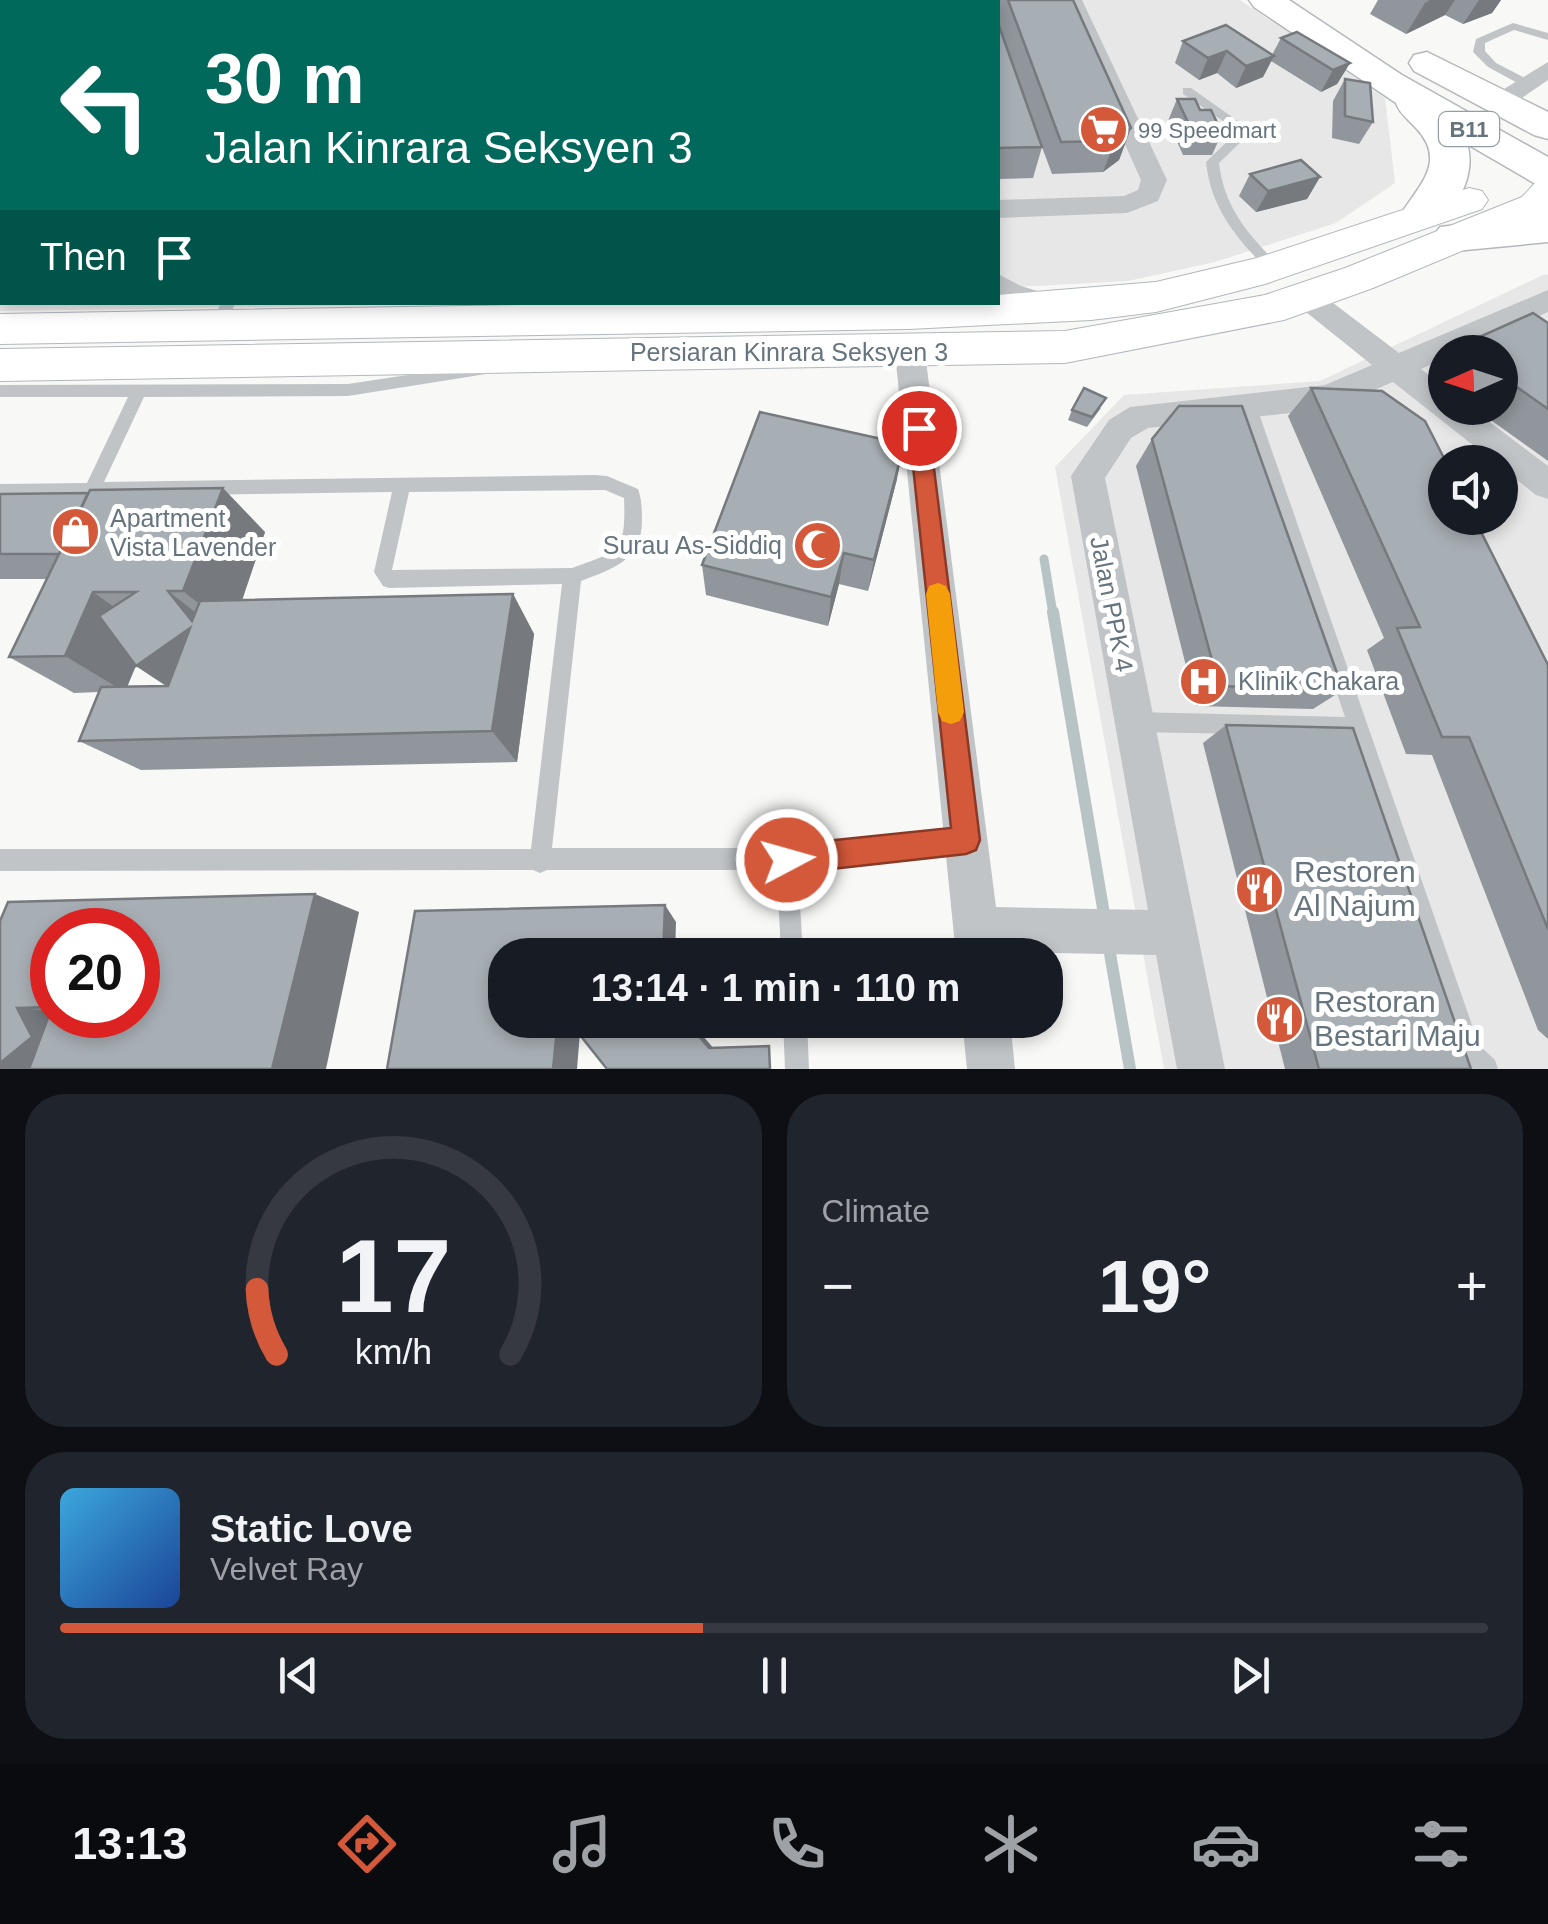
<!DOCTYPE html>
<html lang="en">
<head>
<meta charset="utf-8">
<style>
	body { margin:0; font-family:Helvetica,sans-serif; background:#20242c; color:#f1f3f6; height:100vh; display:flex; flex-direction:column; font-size:38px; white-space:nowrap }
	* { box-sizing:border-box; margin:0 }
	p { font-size:32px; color:#9ea1a6 }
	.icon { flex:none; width:55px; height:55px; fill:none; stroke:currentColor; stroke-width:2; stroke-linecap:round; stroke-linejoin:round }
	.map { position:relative; height:1069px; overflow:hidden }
	.panel { display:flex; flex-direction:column; gap:25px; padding:25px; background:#0d0f14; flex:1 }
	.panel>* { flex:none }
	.banner { position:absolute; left:0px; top:0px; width:1000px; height:305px; box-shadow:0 5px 15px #0003; background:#00695c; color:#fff; overflow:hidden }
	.needle { width:65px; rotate:267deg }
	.buttons { position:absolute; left:1428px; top:335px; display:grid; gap:20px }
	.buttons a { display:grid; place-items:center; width:90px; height:90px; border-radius:50%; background:#171b24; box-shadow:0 5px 15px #0003; font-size:50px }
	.speed { position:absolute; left:30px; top:908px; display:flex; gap:20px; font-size:50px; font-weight:700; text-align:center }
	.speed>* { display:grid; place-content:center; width:130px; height:130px; border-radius:50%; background:#171b24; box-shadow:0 5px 15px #0003; line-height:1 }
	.speed .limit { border:15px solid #d22; background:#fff; color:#111 }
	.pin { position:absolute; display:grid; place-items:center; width:85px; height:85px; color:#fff; margin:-42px; border:5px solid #fff; border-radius:50%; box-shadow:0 2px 10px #0007 }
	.me { position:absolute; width:110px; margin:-55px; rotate:84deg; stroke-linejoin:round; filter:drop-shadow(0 0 8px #0008) }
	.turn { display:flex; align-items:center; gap:35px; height:210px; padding:0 40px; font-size:45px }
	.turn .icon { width:130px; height:130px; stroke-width:2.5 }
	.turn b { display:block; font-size:70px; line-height:85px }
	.then { display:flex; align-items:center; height:95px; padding:0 40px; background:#0003; gap:20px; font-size:38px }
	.big { font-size:75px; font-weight:600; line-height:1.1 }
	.panel .card { flex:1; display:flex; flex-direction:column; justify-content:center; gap:15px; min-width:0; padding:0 35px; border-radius:40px; background:#20242c }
	.panel .dial { align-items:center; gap:0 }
	.dial svg { height:260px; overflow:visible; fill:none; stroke:#363941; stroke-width:7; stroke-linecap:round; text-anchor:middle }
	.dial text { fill:#f1f3f6; stroke:none }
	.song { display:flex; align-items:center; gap:30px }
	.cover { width:120px; height:120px; border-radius:15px; background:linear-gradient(135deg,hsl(200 70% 55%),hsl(220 70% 35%)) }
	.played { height:10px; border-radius:5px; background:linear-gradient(90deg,#d4583a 45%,#363941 45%) }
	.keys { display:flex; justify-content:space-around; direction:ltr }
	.heat { display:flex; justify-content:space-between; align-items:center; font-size:55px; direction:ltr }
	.panel .tiles { flex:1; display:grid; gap:25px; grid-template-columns:1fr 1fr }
	.card:last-child { grid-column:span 2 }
	.trip { position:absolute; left:488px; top:938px; width:575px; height:100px; border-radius:40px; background:#171b24; box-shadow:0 5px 15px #0003; font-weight:600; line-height:100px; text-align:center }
	.tab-bar { display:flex; height:160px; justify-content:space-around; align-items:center; background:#090b0e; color:#9ea1a6 }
	.tab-bar .icon { width:70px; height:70px }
	.tab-bar .selected { color:#d4583a }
	.tab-bar b { font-size:45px; color:#f1f3f6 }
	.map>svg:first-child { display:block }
	.built { fill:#e6e7e6; fill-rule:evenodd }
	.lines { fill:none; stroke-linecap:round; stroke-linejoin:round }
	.stream-far1 { stroke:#b8c3c6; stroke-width:9 }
	.stream { stroke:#b8c3c6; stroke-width:12 }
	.secondary-casing { stroke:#b2b8bc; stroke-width:2 }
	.primary-casing { stroke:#b4b8bb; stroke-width:3 }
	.lane { fill:#c0c4c7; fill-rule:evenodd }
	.street { fill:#c0c4c7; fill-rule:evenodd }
	.secondary { fill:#fff; fill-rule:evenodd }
	.primary { fill:#fff; fill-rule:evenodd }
	.wall { fill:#90969b; fill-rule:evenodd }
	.shaded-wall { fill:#767a7e }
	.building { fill:#a8afb4; stroke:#767a7e; stroke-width:2.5; fill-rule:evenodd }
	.route { fill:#d4583a; stroke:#8a3926; stroke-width:2.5 }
	.slow { fill:#f59e0b }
	.labels { text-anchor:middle; stroke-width:10; stroke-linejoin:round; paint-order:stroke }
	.shield { fill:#fff; stroke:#949ea5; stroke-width:2.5 }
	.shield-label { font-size:22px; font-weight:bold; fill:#66747e }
	.far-poi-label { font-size:22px; fill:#66747e; stroke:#fff; text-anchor:start }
	.street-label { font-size:25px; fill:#66747e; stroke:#fff }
	.poi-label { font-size:25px; fill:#66747e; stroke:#fff; text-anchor:start }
	.near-poi-label { font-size:30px; fill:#66747e; stroke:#fff; text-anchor:start }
</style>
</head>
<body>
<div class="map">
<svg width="1548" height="1069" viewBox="0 0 1548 1069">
	<rect width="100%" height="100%" fill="#f8f8f6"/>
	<!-- built -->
	<g class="built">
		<polygon points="0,0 1240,0 1385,98 1395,183 1336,223 1215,262 1128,281 998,288 998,2 2,2 2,302 524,303 0,311"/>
		<path d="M1545 274 1548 275V1069H1164L1055 467 1124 395 1320 381ZM1445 352H1500V408H1445ZM1445 462H1500V518H1445Z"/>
	</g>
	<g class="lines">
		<!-- stream-far1 -->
		<polyline class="stream-far1" points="1044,559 1053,614"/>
		<!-- stream -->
		<g class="stream">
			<polyline points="1053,612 1105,920"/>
			<polyline points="1108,942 1130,1069"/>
		</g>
		<defs>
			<g id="secondary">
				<polygon points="1548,179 1548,215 1373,288 1284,320 1065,363 0,381 0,349 1065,331 1265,295 1345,268 1522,197 1535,183"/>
				<polygon points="1469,188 1482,191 1488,200 1482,209 1265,284 1156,312 1091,320 909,329 0,344 0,314 692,302 998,302 998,295 1156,282 1257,258"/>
			</g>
			<g id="primary">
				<path d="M1249 0H1289L1402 75 1548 157V187L1534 183 1467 144C1479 180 1447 234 1407 224L1401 214C1420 184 1447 161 1416 128 1408 119 1399 113 1396 103L1254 7Z"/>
				<polygon points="1427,52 1548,112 1548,139 1534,135 1414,71 1409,63 1414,55"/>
				<polygon points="1548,214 1548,242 1455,251 1440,247 1433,237 1440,227"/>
			</g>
		</defs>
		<!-- secondary casing -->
		<use href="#secondary" class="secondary-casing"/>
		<!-- primary casing -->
		<use href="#primary" class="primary-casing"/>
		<!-- lane -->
		<g class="lane">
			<polygon points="806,0 817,0 818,2 807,2"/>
			<polygon points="1513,23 1548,33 1548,40 1514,30 1485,43 1485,51 1496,63 1529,80 1529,86 1525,87 1488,67 1473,52 1476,39"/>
			<polygon points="0,84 2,85 2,91 0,92"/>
			<path d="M1183 88H1191L1252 131 1219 163C1224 207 1248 235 1279 265V271H1269C1237 239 1211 209 1206 162L1238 131 1183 94Z"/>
			<polygon points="0,239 2,240 2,249 0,249"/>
			<polygon points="221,302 236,302 225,326 220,327 213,322"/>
			<path d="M481 364 489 370 486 374 348 396 144 397 104 482 595 475 607 476 638 489C642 500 642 511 642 522 641 561 612 569 581 581L552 848H787L965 829 973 832 976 840 973 848 965 851 798 869 803 955H781L777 870H547L540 873 533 870 0 871V849H531L562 584 389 588 383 586 374 572 392 492 0 498V484L87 483 128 397H0V385L348 384ZM605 490 624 498C626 551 620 551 572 568L392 570 409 492Z"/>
			<polygon points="1248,399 1256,405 1479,1045 1495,1060 1498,1069 1469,1069 1461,1062 1352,736 1135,732 1128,729 1125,722 1128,715 1135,712 1345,717 1240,405"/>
			<polygon points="783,1020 807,1020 809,1069 785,1069"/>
		</g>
		<!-- street -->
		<g class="street">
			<polygon points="884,0 906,0 907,2 886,2"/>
			<polygon points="1060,0 1082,0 1167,180 1158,201 1127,213 998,218 998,200 1124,196 1138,190 1141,180"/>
			<polygon points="1548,62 1548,80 1509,107 1491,107 1488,102 1491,97"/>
			<polygon points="998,274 1021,286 1067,300 1072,307 1067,314 1057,317 1001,300 998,298"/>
			<polygon points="1306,287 1316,290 1399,353 1548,290 1548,312 1458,352 1445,352 1445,358 1421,369 1445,388 1445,408 1471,408 1548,466 1548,499 1536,495 1393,382 1329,409 1148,428 1131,438 1105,478 1225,1069 1177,1069 1156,955 1001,952 1002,955 956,955 895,353 899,345 910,342 921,345 925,353 996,907 1148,910 1071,476 1109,420 1130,407 1325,385 1372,365 1296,304 1291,297 1296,290"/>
			<polygon points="962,1020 1010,1020 1015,1069 967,1069"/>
		</g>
		<!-- secondary -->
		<use href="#secondary" class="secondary"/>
		<!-- primary -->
		<use href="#primary" class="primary"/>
	</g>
	<!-- wall -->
	<g class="wall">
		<polygon points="0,0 327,0 328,2 2,2 2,60 0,60"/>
		<polygon points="362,0 796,0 796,2 361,2"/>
		<polygon points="990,0 1073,0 1131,128 1119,160 1103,172 1052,174 1042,147 1033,178 998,179 998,2 991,2"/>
		<polygon points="1378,0 1501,0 1492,13 1463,24 1445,15 1406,34 1370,14"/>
		<polygon points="1281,38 1350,63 1337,84 1321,92 1271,61 1263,77 1236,88 1217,73 1199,80 1175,63 1183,41 1272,55"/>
		<polygon points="1345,79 1373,122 1359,144 1332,138 1333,101"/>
		<rect x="0" y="90" width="2" height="134"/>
		<polygon points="1177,99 1200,110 1222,133 1212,155 1183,155 1168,121"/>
		<polygon points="1250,174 1320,177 1307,199 1256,212 1239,196"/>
		<polygon points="1548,323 1548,461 1474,408 1500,408 1500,352 1462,352 1475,339"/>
		<polygon points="1311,388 1548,665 1548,1039 1538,1030 1432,755 1406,754 1367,650 1384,638 1288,416"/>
		<polygon points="1101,408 1087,427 1068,420 1072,410"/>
		<polygon points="1152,439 1343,690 1313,709 1196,706 1136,466"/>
		<polygon points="897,479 868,591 839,584 828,626 706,595 702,565"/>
		<path d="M0 494 265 532 242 600 513 594 534 634 517 762 141 770 79 741 99 692 74 693 9 657 47 579H0ZM136 666 166 686 127 687Z"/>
		<polygon points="1226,725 1471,1069 1285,1069 1203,743"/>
		<polygon points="359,912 0,1069 0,921"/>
	</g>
	<!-- shaded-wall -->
	<g class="shaded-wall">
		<polygon points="289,0 327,0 328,2 288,2"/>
		<polygon points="1430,0 1455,0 1445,15 1406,34 1425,3"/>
		<polygon points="1479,0 1501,0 1492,13 1463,24"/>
		<polygon points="1227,51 1217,73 1199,80 1208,58"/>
		<polygon points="1274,56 1263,77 1236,88 1246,66"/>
		<polygon points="1350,63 1337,84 1321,92 1333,70"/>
		<polygon points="1131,128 1119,160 1103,172 1115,141"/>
		<polygon points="1320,177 1307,199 1256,212 1268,191"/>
		<polygon points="904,444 897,479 868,591 874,560"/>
		<polygon points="223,488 265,532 232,630 183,591"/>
		<polygon points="844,553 839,584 828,626 831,597"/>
		<polygon points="168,591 218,630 192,621"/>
		<polygon points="93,592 149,632 125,692 65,656"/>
		<polygon points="513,594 534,634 517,762 492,731"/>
		<polygon points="190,628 190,701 136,666"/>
		<polygon points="315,894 359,912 326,1069 272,1069"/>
		<polygon points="665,905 676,922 675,955 663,955"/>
		<polygon points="17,1008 52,1011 76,1069 0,1069 0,1063"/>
		<polygon points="558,1020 581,1020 577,1069 553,1069"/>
		<polygon points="685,1020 689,1020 716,1051 709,1048"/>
	</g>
	<!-- building -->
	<g class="building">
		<polygon points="0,0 289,0 288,2 2,2 2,6 0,6"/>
		<polygon points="362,0 598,0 361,2"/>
		<polygon points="921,0 989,0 990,2 922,2"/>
		<polygon points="1008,0 1073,0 1131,128 1115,141 1061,142"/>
		<polygon points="998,23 1042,147 998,148"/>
		<polygon points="1226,25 1274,56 1246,66 1227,51 1208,58 1183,41"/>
		<polygon points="1297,32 1350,63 1333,70 1281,38"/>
		<polygon points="1345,79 1370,83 1373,122 1345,116"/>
		<rect x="0" y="90" width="2" height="80"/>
		<polygon points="1177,99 1195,99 1200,110 1211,110 1222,133 1193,133"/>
		<polygon points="1301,160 1320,177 1268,191 1250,174"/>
		<polygon points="1533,313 1548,323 1548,409 1500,375 1500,352 1480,352 1475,339"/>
		<polygon points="1084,388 1106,398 1092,417 1072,410"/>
		<polygon points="1311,388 1382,391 1425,421 1446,462 1445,518 1474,518 1548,665 1548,929 1469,737 1442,737 1397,628 1420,627"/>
		<polygon points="1179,406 1242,406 1343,690 1219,686 1152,439"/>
		<polygon points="760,412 904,444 874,560 844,553 831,597 702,565"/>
		<polygon points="223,488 183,591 168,591 192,621 200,601 513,594 492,731 79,741 101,687 168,686 190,628 136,666 99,616 136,592 93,592 65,656 9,657 90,490"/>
		<polygon points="88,493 59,554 0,554 0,494"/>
		<polygon points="1226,725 1353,728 1471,1069 1319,1069"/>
		<path d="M315 894 272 1069H29L52 1007 17 1008 32 1037 0 1063V921L8 902ZM52 930H138V1015H52Z"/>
		<polygon points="665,905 663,955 505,955 505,1020 558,1020 553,1069 387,1069 415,911"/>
		<polygon points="593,1020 685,1020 709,1048 769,1046 770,1069 607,1069 580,1035"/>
	</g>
	<!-- route -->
	<polygon class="route" points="919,419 929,428 980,840 976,850 966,854 787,874 777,869 773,860 777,850 787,845 951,828 909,428"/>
	<!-- slow -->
	<polygon class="slow" points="938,583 946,586 950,594 964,712 960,721 951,724 942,721 938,712 926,594 929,586"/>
	<!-- icons -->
	<defs>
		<symbol id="supermarket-disc" viewBox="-11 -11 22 22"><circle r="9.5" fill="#d4583a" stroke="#fff"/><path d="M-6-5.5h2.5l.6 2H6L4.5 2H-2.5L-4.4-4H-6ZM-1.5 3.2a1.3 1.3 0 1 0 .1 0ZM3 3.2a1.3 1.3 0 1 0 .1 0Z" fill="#fff"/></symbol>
		<symbol id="shop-disc" viewBox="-11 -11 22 22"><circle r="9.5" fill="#d4583a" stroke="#fff"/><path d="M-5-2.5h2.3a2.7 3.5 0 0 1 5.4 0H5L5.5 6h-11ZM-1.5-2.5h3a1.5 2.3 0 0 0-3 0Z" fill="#fff"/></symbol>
		<symbol id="mosque-disc" viewBox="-11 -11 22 22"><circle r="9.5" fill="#d4583a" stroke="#fff"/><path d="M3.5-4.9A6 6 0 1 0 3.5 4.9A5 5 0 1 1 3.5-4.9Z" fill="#fff"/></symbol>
		<symbol id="hospital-disc" viewBox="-11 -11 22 22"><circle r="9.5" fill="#d4583a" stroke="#fff"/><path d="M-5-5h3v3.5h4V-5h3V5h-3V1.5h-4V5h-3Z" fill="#fff"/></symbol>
		<symbol id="restaurant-disc" viewBox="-11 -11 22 22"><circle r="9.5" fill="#d4583a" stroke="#fff"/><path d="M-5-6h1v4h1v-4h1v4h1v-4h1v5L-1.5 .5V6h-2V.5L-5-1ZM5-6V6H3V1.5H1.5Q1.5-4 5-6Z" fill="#fff"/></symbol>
	</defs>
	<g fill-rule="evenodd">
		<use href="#supermarket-disc" x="1076" y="102" width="55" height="55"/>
		<use href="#shop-disc" x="48" y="504" width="55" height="55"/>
		<use href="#mosque-disc" x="790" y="518" width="55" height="55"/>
		<use href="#hospital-disc" x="1176" y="654" width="55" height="55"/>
		<use href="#restaurant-disc" x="1232" y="862" width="55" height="55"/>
		<use href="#restaurant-disc" x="1252" y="992" width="55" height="55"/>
	</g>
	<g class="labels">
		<!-- shield labels -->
		<rect class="shield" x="1439" y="112" width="60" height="34" rx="8"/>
		<g class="shield-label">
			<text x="1469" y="137">B11</text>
		</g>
		<!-- far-poi labels -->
		<g class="far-poi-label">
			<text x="1138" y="138">99 Speedmart</text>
		</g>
		<!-- street labels -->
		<g class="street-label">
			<text x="789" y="361">Persiaran Kinrara Seksyen 3</text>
			<text transform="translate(1112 604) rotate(79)" y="9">Jalan PPK 4</text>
		</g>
		<!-- poi labels -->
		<g class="poi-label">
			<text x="110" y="527">Apartment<tspan x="110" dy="29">Vista Lavender</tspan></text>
			<text x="782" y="554" text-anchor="end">Surau As-Siddiq</text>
			<text x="1238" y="690">Klinik Chakara</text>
		</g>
		<!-- near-poi labels -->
		<g class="near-poi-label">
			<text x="1294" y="882">Restoren<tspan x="1294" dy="34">Al Najum</tspan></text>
			<text x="1314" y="1012">Restoran<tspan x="1314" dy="34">Bestari Maju</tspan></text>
		</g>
	</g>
</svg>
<div class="buttons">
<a><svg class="needle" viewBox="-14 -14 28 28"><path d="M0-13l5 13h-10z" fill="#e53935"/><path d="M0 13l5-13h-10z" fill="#9ea1a6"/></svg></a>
<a><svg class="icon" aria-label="sound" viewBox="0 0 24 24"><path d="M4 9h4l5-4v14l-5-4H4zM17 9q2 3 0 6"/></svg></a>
</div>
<div class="speed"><div class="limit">20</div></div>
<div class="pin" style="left:919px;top:428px;background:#d93025"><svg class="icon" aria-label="arrive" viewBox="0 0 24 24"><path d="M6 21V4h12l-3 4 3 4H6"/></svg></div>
<svg class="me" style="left:787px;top:860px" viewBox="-20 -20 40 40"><circle r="17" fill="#d4583a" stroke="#fff" stroke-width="3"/><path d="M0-11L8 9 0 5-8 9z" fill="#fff"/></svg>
<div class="trip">13:14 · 1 min · 110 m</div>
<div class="banner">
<div class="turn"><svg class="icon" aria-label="left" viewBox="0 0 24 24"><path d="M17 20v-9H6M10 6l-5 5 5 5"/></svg><div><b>30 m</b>Jalan Kinrara Seksyen 3</div></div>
<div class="then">Then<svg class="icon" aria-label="arrive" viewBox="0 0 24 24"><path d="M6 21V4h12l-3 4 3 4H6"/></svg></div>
</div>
</div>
<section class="panel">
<div class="tiles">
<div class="card dial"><svg viewBox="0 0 100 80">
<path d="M14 69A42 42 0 1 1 86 69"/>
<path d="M14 69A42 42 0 0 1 8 49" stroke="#d4583a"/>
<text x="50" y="56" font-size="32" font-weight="700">17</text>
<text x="50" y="72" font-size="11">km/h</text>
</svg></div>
<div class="card"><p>Climate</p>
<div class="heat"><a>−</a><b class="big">19°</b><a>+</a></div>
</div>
<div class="card">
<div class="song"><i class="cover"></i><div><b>Static Love</b><p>Velvet Ray</p></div></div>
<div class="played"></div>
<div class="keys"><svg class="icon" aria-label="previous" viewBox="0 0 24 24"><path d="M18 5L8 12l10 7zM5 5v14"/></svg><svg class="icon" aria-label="pause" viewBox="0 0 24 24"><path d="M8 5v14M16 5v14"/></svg><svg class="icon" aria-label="next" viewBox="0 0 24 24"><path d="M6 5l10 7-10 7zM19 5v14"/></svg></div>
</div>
</div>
</section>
<nav class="tab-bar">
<b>13:13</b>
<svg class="icon selected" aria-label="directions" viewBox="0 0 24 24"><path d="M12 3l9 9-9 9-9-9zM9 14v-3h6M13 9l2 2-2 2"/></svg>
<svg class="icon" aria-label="music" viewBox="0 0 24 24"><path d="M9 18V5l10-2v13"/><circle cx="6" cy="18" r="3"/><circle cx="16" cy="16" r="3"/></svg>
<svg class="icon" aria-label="phone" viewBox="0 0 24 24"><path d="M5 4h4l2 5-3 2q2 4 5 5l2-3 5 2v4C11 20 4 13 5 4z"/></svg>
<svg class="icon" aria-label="climate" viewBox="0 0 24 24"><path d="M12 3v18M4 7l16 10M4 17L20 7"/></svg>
<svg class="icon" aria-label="car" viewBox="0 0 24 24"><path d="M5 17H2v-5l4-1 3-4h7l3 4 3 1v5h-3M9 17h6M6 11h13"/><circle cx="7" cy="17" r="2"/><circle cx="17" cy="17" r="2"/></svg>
<svg class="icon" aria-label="filters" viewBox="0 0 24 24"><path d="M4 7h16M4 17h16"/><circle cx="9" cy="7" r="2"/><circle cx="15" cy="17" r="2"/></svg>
</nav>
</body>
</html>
